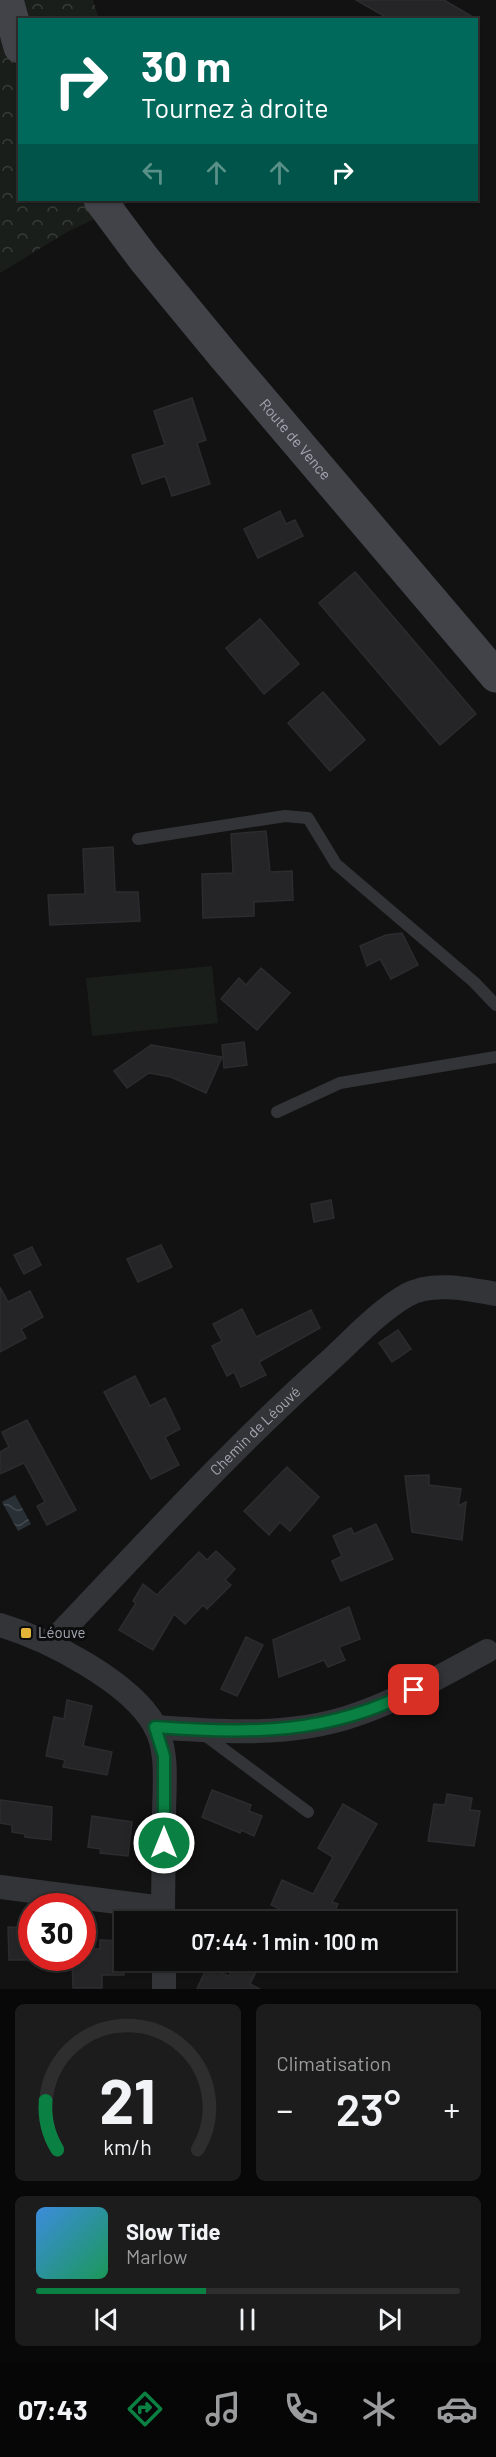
<!DOCTYPE html>
<html lang="fr">
<head>
<meta charset="utf-8">
<style>
	body { margin:0; font-family:Barlow,sans-serif; background:#1c1c1c; color:#f1f3f6; height:100vh; display:flex; flex-direction:column; font-size:22px; white-space:nowrap }
	* { box-sizing:border-box; margin:0 }
	p { font-size:20px; color:#9b9c9e }
	.icon { flex:none; width:33px; height:33px; fill:none; stroke:currentColor; stroke-width:2; stroke-linecap:round; stroke-linejoin:round }
	.map { position:relative; height:1989px; overflow:hidden }
	.side { display:flex; flex-direction:column; gap:15px; padding:15px; background:#080808; flex:1 }
	.side>* { flex:none }
	.hud { position:absolute; left:18px; top:18px; width:460px; height:183px; border-radius:0px; box-shadow:0 2px 4px #0004,0 0 0 2px #2e2e2e; background:#00695c; color:#fff; overflow:hidden }
	.speed { position:absolute; left:18px; top:1893px; display:flex; gap:12px; font-size:30px; font-weight:700; text-align:center }
	.speed>* { display:grid; place-content:center; width:78px; height:78px; border-radius:50%; background:#0e0e0e; box-shadow:0 2px 4px #0004,0 0 0 2px #2e2e2e; line-height:1 }
	.speed .limit { border:9px solid #d22; background:#fff; color:#111 }
	.pin { position:absolute; display:grid; place-items:center; width:51px; height:51px; color:#fff; margin:-26px; border-radius:12px; box-shadow:0 3px 9px #0006 }
	.me { position:absolute; width:66px; margin:-33px; rotate:0deg; stroke-linejoin:round; filter:drop-shadow(0 0 4px #0008) }
	.turn { display:flex; align-items:center; gap:21px; height:126px; padding:0 24px; font-size:27px }
	.turn .icon { width:78px; height:78px; stroke-width:2.5 }
	.turn b { display:block; font-size:42px; line-height:51px }
	.lanes { display:flex; align-items:center; height:57px; padding:0 24px; background:#0003; justify-content:center; gap:30px; direction:ltr }
	.lanes .off { opacity:.35 }
	.big { font-size:45px; font-weight:600; line-height:1.1 }
	.side .widget { flex:1; display:flex; flex-direction:column; justify-content:center; gap:9px; min-width:0; padding:0 21px; border-radius:9px; background:#1c1c1c }
	.side .dial { align-items:center; gap:0 }
	.dial svg { height:156px; overflow:visible; fill:none; stroke:#2e2e2e; stroke-width:7; stroke-linecap:round; text-anchor:middle }
	.dial text { fill:#f1f3f6; stroke:none }
	.song { display:flex; align-items:center; gap:18px }
	.cover { width:72px; height:72px; border-radius:9px; background:linear-gradient(135deg,hsl(210 70% 55%),hsl(150 70% 35%)) }
	.played { height:6px; border-radius:3px; background:linear-gradient(90deg,#0b8043 40%,#2e2e2e 40%) }
	.keys { display:flex; justify-content:space-around; direction:ltr }
	.heat { display:flex; justify-content:space-between; align-items:center; font-size:33px; direction:ltr }
	.side .tiles { flex:1; display:grid; gap:15px; grid-template-columns:1fr 1fr }
	.widget:last-child { grid-column:span 2 }
	.trip { position:absolute; left:114px; top:1911px; width:342px; height:60px; border-radius:0px; background:#0e0e0e; box-shadow:0 2px 4px #0004,0 0 0 2px #2e2e2e; font-weight:600; line-height:60px; text-align:center }
	.menu { display:flex; height:96px; justify-content:space-around; align-items:center; background:#060606; color:#9b9c9e }
	.menu .icon { width:42px; height:42px }
	.menu .current { color:#0b8043 }
	.menu b { font-size:27px; color:#f1f3f6 }
	.map>svg:first-child { display:block }
	.forest { fill:url(#forest-crowns) }
	.park { fill:#191e1a }
	.water { fill:url(#water-waves) }
	.building { fill:#252527; stroke:#2c2c2f; stroke-width:1.5 }
	.lines { fill:none; stroke-linecap:round; stroke-linejoin:round }
	.lane { stroke:#333438; stroke-width:12 }
	.street { stroke:#333438; stroke-width:24 }
	.secondary { stroke:#414348; stroke-width:33 }
	.route-casing { stroke:#07532c; stroke-width:15 }
	.route { stroke:#0b8043; stroke-width:10 }
	.poi-dot { fill:#e4b439; stroke:#0d0d0e; stroke-width:2 }
	.labels { text-anchor:middle; stroke-width:6; stroke-linejoin:round; paint-order:stroke }
	.street-label { font-size:15px; fill:#a4a8b3; stroke:#0d0d0e }
	.poi-label { font-size:15px; fill:#a4a8b3; stroke:#0d0d0e; text-anchor:start }
</style>
</head>
<body>
<div class="map">
<svg width="496" height="1989" viewBox="0 0 496 1989">
	<defs>
		<pattern id="forest-crowns" width="20" height="18" patternUnits="userSpaceOnUse" patternTransform="scale(1.5)"><rect width="20" height="18" fill="#191e1a"/><path d="M2 6a3 3 0 1 1 6 0M12 15a3 3 0 1 1 6 0" fill="none" stroke="#373c39"/></pattern>
		<pattern id="water-waves" width="16" height="10" patternUnits="userSpaceOnUse" patternTransform="scale(1.5)"><rect width="16" height="10" fill="#293036"/><path d="M0 5q4-4 8 0t8 0" fill="none" stroke="#454b51"/></pattern>
	</defs>
	<rect width="100%" height="100%" fill="#121213"/>
	<!-- forest -->
	<polygon class="forest" points="0,0 93,0 99,19 20,20 20,200 134,200 67,232 0,273"/>
	<!-- park -->
	<polygon class="park" points="212,966 218,1023 92,1036 86,978"/>
	<!-- water -->
	<polygon class="water" points="15,1495 31,1524 18,1531 2,1502"/>
	<!-- building -->
	<g class="building">
		<polygon points="356,0 444,0 478,20 391,20"/>
		<polygon points="192,398 206,440 197,443 210,484 172,496 165,476 142,484 132,455 165,445 154,411"/>
		<polygon points="280,511 286,524 295,520 303,536 258,558 244,529"/>
		<polygon points="355,572 476,714 440,745 319,603"/>
		<polygon points="260,619 299,664 264,694 226,648"/>
		<polygon points="323,692 365,740 330,771 288,723"/>
		<polygon points="266,831 270,872 292,871 293,900 254,902 254,916 203,918 202,874 233,873 231,834"/>
		<polygon points="113,847 115,892 138,892 140,921 50,925 48,895 85,894 83,849"/>
		<polygon points="402,933 418,965 391,979 380,959 367,966 360,946 386,935"/>
		<polygon points="261,968 290,993 257,1030 221,999 239,978 246,985"/>
		<polygon points="244,1042 247,1065 224,1068 222,1045"/>
		<polygon points="151,1045 222,1057 206,1093 171,1077 149,1073 127,1088 114,1071"/>
		<polygon points="331,1200 334,1218 314,1222 311,1204"/>
		<polygon points="161,1245 172,1267 138,1282 127,1259"/>
		<polygon points="32,1247 41,1265 24,1274 14,1255"/>
		<polygon points="0,1287 8,1302 30,1291 43,1317 21,1329 26,1338 0,1352"/>
		<polygon points="242,1309 256,1337 311,1310 320,1328 259,1362 266,1375 241,1387 234,1372 227,1376 212,1346 222,1341 213,1324"/>
		<polygon points="398,1330 411,1349 392,1362 379,1343"/>
		<polygon points="135,1376 150,1406 165,1398 180,1429 165,1437 179,1465 151,1479 104,1392"/>
		<polygon points="27,1420 76,1510 47,1525 37,1506 45,1502 24,1463 0,1474 0,1452 9,1447 2,1432"/>
		<polygon points="287,1467 319,1497 290,1531 280,1522 269,1535 244,1511"/>
		<polygon points="429,1475 429,1485 461,1489 458,1506 466,1502 462,1540 412,1532 405,1476"/>
		<polygon points="376,1524 393,1559 341,1581 332,1561 342,1556 333,1536 351,1528 354,1534"/>
		<polygon points="216,1551 235,1569 225,1580 231,1585 207,1609 203,1605 185,1624 174,1614 153,1650 119,1630 136,1603 133,1601 143,1584 157,1595 199,1552 207,1560"/>
		<polygon points="349,1607 360,1639 339,1647 345,1660 328,1667 324,1660 279,1677 273,1640"/>
		<polygon points="246,1637 263,1645 237,1696 221,1689"/>
		<polygon points="67,1700 92,1706 83,1746 112,1752 107,1775 63,1767 65,1760 46,1756 54,1717 64,1719"/>
		<polygon points="212,1790 251,1805 249,1811 262,1816 254,1836 241,1830 240,1833 202,1817"/>
		<polygon points="447,1794 472,1798 470,1810 480,1811 474,1846 428,1841 434,1804 445,1805"/>
		<polygon points="0,1800 52,1807 51,1840 25,1837 25,1834 12,1832 12,1825 0,1823"/>
		<polygon points="343,1804 377,1824 332,1902 338,1904 330,1922 314,1922 298,1915 297,1917 271,1905 282,1880 313,1894 333,1857 318,1848"/>
		<polygon points="92,1816 132,1822 128,1856 100,1853 101,1849 88,1847"/>
		<polygon points="8,1927 32,1928 32,1960 9,1960"/>
		<polygon points="100,1940 123,1941 124,1975 102,1975 102,1988 73,1988 72,1958 82,1958 82,1949 100,1949"/>
		<polygon points="236,1960 257,1970 250,1984 260,1989 197,1989 207,1967 229,1976"/>
	</g>
	<g class="lines">
		<!-- lane -->
		<g class="lane">
			<polyline points="138,839 285,816 308,818 336,864 474,982 496,1005"/>
			<polyline points="277,1112 340,1083 496,1057"/>
			<polyline points="202,1733 308,1812"/>
		</g>
		<!-- street -->
		<g class="street">
			<path d="M0 1625C47 1639 130 1681 155 1726 169 1752 164 1787 164 1816 164 1851 163 1886 163 1922"/>
			<path id="s1" d="M50 1644C140 1550 227 1453 324 1366 350 1343 376 1313 407 1295 432 1281 469 1289 496 1294"/>
			<path d="M155 1727C221 1732 292 1737 355 1715 402 1699 444 1674 487 1651"/>
			<polyline points="0,1887 163,1908"/>
			<polyline points="164,1960 164,1989"/>
		</g>
		<!-- secondary -->
		<g class="secondary">
			<polyline points="7,0 20,47"/>
			<path id="s2" d="M100 200 144 259 224 356 496 676"/>
		</g>
	</g>
	<g class="lines">
		<defs>
			<path id="route" d="M164 1843V1756L155 1727C248 1734 329 1735 414 1690"/>
		</defs>
		<!-- route casing -->
		<use href="#route" class="route-casing"/>
		<!-- route -->
		<use href="#route" class="route"/>
	</g>
	<!-- markers -->
	<rect class="poi-dot" x="20" y="1627" width="12" height="12" rx="3"/>
	<g class="labels">
		<!-- street labels -->
		<g class="street-label">
			<text dy="5" stroke="none"><textPath href="#s2" startOffset="309">Route de Vence</textPath></text>
			<text dy="5" stroke="none"><textPath href="#s1" startOffset="296">Chemin de Léouvé</textPath></text>
		</g>
		<!-- poi labels -->
		<g class="poi-label">
			<text x="38" y="1638">Léouve</text>
		</g>
	</g>
</svg>
<div class="speed"><div class="limit">30</div></div>
<div class="pin" style="left:414px;top:1690px;background:#d93025"><svg class="icon" aria-label="arrive" viewBox="0 0 24 24"><path d="M6 21V4h12l-3 4 3 4H6"/></svg></div>
<svg class="me" style="left:164px;top:1843px" viewBox="-20 -20 40 40"><circle r="17" fill="#0b8043" stroke="#fff" stroke-width="3"/><path d="M0-11L8 9 0 5-8 9z" fill="#fff"/></svg>
<div class="trip">07:44 · 1 min · 100 m</div>
<div class="hud">
<div class="turn"><svg class="icon" aria-label="right" viewBox="0 0 24 24"><path d="M7 20v-9h11M14 6l5 5-5 5"/></svg><div><b>30 m</b>Tournez à droite</div></div>
<div class="lanes"><svg class="icon off" aria-label="left" viewBox="0 0 24 24"><path d="M17 20v-9H6M10 6l-5 5 5 5"/></svg><svg class="icon off" aria-label="ahead" viewBox="0 0 24 24"><path d="M12 20V5M6 11l6-6 6 6"/></svg><svg class="icon off" aria-label="ahead" viewBox="0 0 24 24"><path d="M12 20V5M6 11l6-6 6 6"/></svg><svg class="icon" aria-label="right" viewBox="0 0 24 24"><path d="M7 20v-9h11M14 6l5 5-5 5"/></svg></div>
</div>
</div>
<section class="side">
<div class="tiles">
<div class="widget dial"><svg viewBox="0 0 100 80">
<path d="M14 69A42 42 0 1 1 86 69"/>
<path d="M14 69A42 42 0 0 1 8 44" stroke="#0b8043"/>
<text x="50" y="56" font-size="32" font-weight="700">21</text>
<text x="50" y="72" font-size="11">km/h</text>
</svg></div>
<div class="widget"><p>Climatisation</p>
<div class="heat"><a>−</a><b class="big">23°</b><a>+</a></div>
</div>
<div class="widget">
<div class="song"><i class="cover"></i><div><b>Slow Tide</b><p>Marlow</p></div></div>
<div class="played"></div>
<div class="keys"><svg class="icon" aria-label="previous" viewBox="0 0 24 24"><path d="M18 5L8 12l10 7zM5 5v14"/></svg><svg class="icon" aria-label="pause" viewBox="0 0 24 24"><path d="M8 5v14M16 5v14"/></svg><svg class="icon" aria-label="next" viewBox="0 0 24 24"><path d="M6 5l10 7-10 7zM19 5v14"/></svg></div>
</div>
</div>
</section>
<nav class="menu">
<b>07:43</b>
<svg class="icon current" aria-label="directions" viewBox="0 0 24 24"><path d="M12 3l9 9-9 9-9-9zM9 14v-3h6M13 9l2 2-2 2"/></svg>
<svg class="icon" aria-label="music" viewBox="0 0 24 24"><path d="M9 18V5l10-2v13"/><circle cx="6" cy="18" r="3"/><circle cx="16" cy="16" r="3"/></svg>
<svg class="icon" aria-label="phone" viewBox="0 0 24 24"><path d="M5 4h4l2 5-3 2q2 4 5 5l2-3 5 2v4C11 20 4 13 5 4z"/></svg>
<svg class="icon" aria-label="climate" viewBox="0 0 24 24"><path d="M12 3v18M4 7l16 10M4 17L20 7"/></svg>
<svg class="icon" aria-label="car" viewBox="0 0 24 24"><path d="M5 17H2v-5l4-1 3-4h7l3 4 3 1v5h-3M9 17h6M6 11h13"/><circle cx="7" cy="17" r="2"/><circle cx="17" cy="17" r="2"/></svg>
</nav>
</body>
</html>
